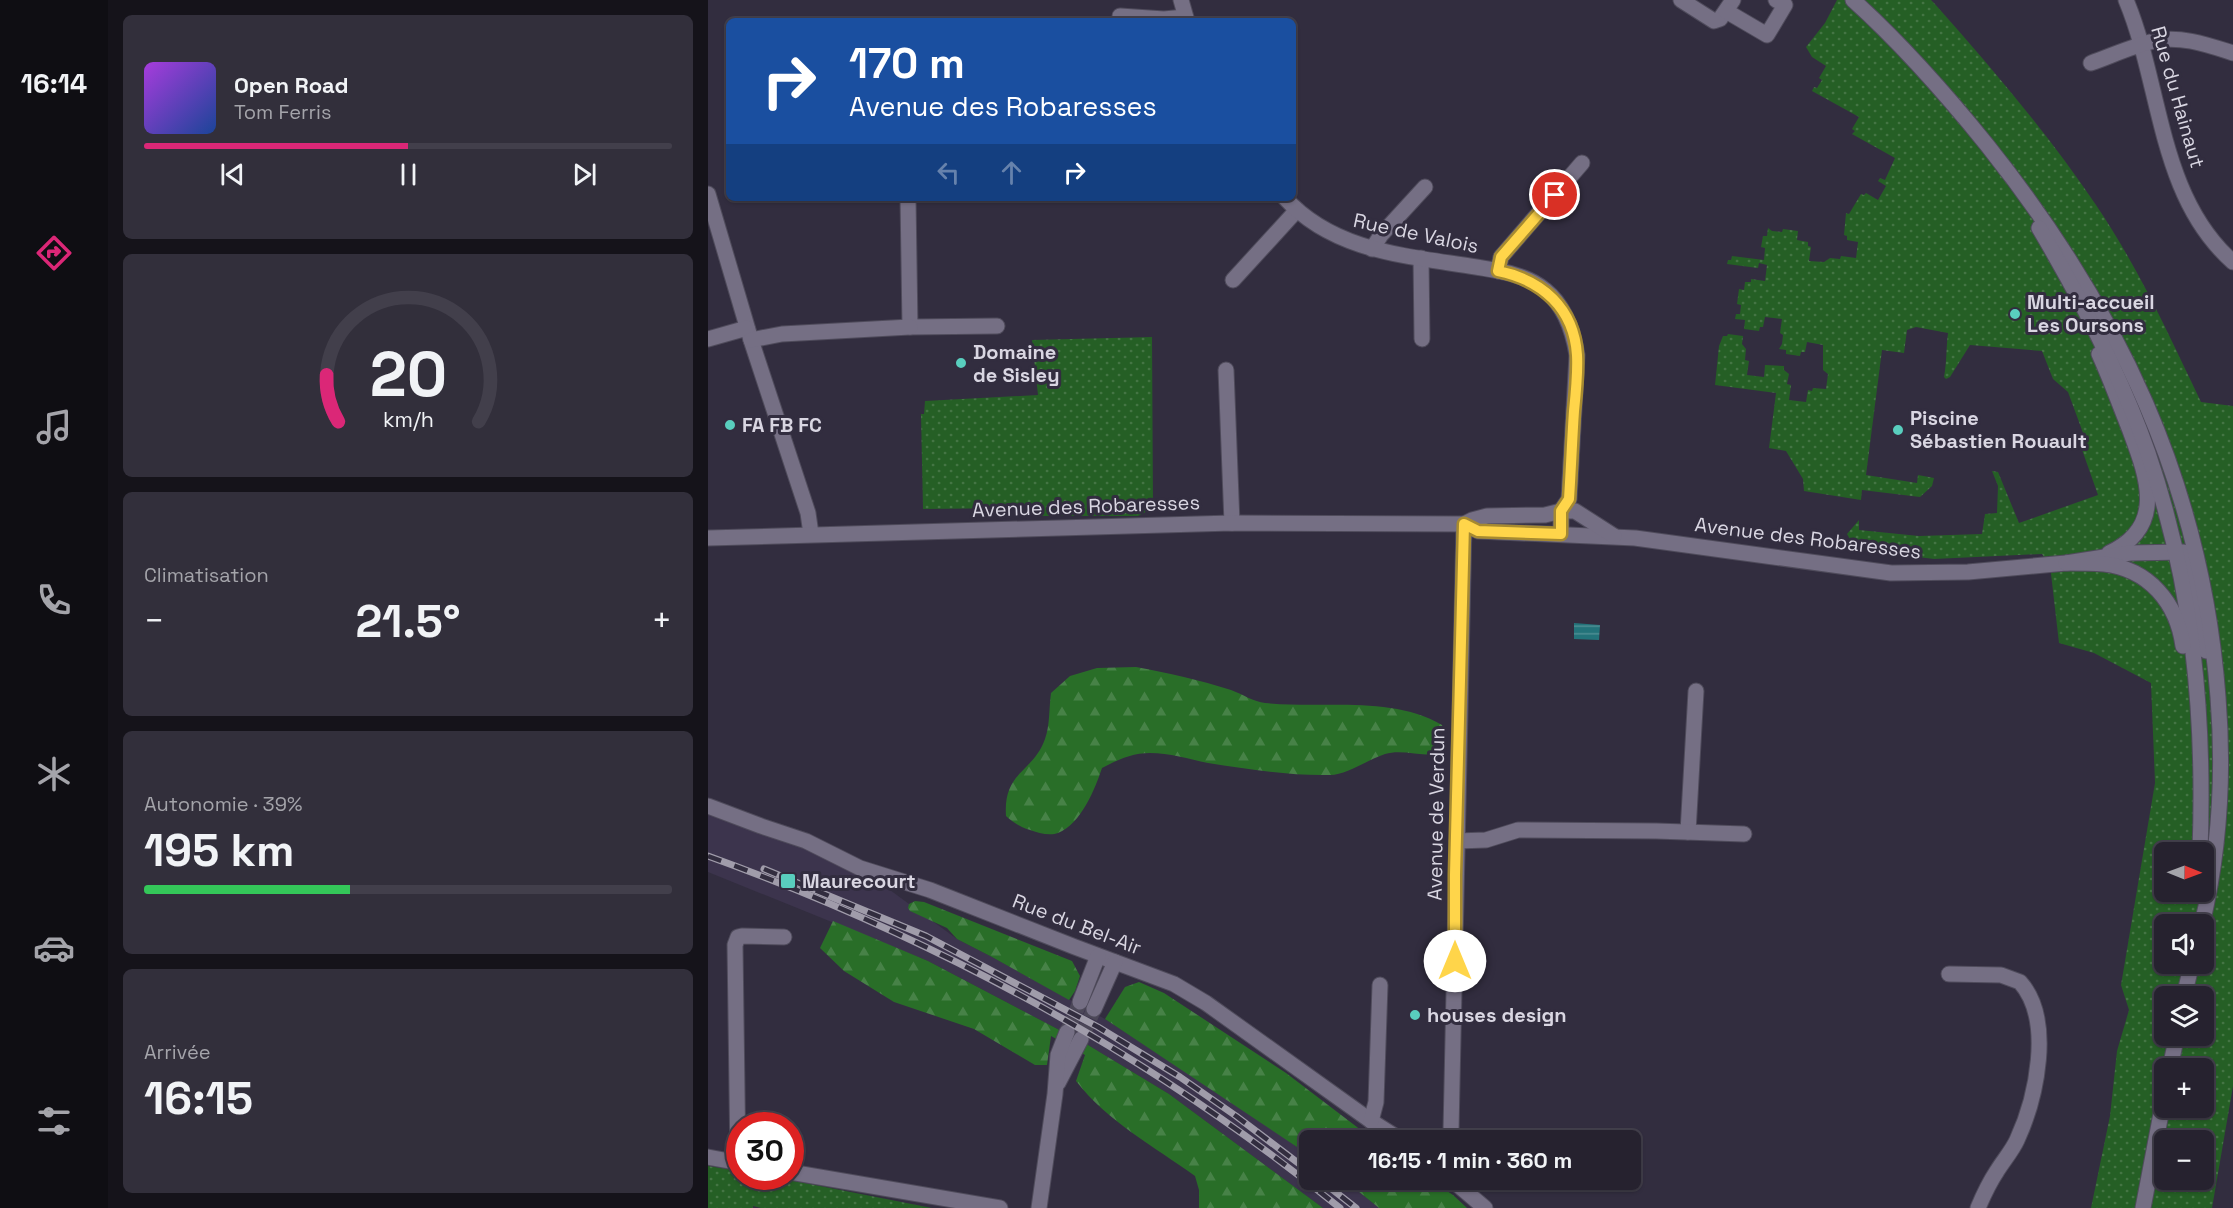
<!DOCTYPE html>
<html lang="fr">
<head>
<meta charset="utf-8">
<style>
	body { margin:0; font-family:"Space Grotesk",sans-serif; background:#322f3b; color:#f1f3f6; height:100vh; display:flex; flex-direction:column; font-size:22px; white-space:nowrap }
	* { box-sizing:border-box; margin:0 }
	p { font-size:20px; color:#a4a4aa }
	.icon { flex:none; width:33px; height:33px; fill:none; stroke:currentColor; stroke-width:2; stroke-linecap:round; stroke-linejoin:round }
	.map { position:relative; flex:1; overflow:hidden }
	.panel { display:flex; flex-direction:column; gap:15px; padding:15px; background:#15131a; width:600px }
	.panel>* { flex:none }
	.top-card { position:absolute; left:18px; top:18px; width:570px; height:183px; border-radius:9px; box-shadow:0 2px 4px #0004,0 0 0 2px #423f4b; background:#1a4fa0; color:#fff; overflow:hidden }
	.needle { width:39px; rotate:91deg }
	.tools { position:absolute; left:1446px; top:842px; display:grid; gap:12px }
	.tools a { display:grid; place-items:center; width:60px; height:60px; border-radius:9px; background:#26222f; box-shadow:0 2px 4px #0004,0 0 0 2px #423f4b; font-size:30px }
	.speed { position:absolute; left:18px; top:1112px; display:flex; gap:12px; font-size:30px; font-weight:700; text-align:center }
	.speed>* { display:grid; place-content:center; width:78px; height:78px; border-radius:50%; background:#26222f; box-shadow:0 2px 4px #0004,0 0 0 2px #423f4b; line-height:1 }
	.speed .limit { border:9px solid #d22; background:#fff; color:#111 }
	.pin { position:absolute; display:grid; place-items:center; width:51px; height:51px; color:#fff; margin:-26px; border:3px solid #fff; border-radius:50%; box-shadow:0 2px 6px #0007 }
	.me { position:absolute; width:66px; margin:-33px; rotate:0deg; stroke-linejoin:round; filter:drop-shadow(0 0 4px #0008) }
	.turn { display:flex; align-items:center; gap:21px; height:126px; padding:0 24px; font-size:27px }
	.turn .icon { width:78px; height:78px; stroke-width:2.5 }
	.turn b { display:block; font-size:42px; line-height:51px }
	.lanes { display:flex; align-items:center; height:57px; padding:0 24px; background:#0003; justify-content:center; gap:30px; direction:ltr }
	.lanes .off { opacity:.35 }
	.big { font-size:45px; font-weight:800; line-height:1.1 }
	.panel .card { flex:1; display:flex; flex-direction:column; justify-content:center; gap:9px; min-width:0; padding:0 21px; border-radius:9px; background:#322f3b }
	.panel .dial { align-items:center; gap:0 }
	.dial svg { height:156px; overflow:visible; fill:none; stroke:#423f4b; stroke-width:7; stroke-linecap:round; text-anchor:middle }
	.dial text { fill:#f1f3f6; stroke:none }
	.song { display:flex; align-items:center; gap:18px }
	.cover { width:72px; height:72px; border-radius:9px; background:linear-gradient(135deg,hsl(280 70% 55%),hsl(220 70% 35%)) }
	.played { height:6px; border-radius:3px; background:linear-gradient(90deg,#db2777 50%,#423f4b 50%) }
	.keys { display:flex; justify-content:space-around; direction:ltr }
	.heat { display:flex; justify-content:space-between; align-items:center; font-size:33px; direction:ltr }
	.charge { height:9px; border-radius:4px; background:linear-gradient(90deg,#34c759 39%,#423f4b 0) }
	.trip { position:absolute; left:591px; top:1130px; width:342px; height:60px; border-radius:9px; background:#26222f; box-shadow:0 2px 4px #0004,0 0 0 2px #423f4b; font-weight:800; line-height:60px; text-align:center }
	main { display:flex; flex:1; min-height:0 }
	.tab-bar { display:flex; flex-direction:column; width:108px; justify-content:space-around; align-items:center; background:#0f0e13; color:#a4a4aa }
	.tab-bar .icon { width:42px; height:42px }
	.tab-bar .selected { color:#db2777 }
	.tab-bar b { font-size:27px; color:#f1f3f6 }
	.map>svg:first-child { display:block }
	.built { fill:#3c344d }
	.grass { fill:url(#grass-dots); fill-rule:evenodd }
	.forest { fill:url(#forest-firs) }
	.water { fill:url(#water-rules) }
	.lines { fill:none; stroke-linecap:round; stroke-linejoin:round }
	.minor-tunnel { stroke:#4b4657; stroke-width:15; stroke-dasharray:15 8; stroke-linecap:butt }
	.minor-casing { stroke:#4f4b5b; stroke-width:17 }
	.tertiary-casing { stroke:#4f4b5b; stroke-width:17 }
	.secondary-casing { stroke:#4f4b5b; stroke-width:17 }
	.minor { stroke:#756f84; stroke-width:15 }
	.tertiary { stroke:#756f84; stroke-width:15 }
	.secondary { stroke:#756f84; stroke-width:15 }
	.rail-casing { stroke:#a09caa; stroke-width:7 }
	.rail { stroke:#322d3f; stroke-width:4.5; stroke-dasharray:14; stroke-linecap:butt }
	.route-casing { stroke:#a68a30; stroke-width:15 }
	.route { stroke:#ffd54a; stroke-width:10 }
	.poi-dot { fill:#59cebe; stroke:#322d3f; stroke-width:2 }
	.labels { text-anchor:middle; stroke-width:6; stroke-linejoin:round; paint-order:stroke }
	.street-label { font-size:20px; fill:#d9d6e2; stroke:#322d3f }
	.poi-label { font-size:20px; font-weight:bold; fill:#d9d6e2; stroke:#322d3f; text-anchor:start }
</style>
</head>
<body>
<main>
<nav class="tab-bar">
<b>16:14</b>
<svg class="icon selected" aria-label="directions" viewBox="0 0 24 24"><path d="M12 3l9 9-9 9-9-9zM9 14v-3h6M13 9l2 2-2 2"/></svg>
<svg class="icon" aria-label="music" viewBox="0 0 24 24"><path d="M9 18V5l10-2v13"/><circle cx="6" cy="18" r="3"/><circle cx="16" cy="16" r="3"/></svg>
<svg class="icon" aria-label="phone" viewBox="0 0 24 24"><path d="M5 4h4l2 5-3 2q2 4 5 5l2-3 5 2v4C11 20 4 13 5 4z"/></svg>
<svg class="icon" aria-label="climate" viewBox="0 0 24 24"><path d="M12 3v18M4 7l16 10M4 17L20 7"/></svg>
<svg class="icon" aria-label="car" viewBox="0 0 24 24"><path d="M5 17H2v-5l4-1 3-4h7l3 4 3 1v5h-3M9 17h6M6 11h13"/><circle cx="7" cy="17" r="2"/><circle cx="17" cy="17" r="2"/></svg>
<svg class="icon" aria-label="filters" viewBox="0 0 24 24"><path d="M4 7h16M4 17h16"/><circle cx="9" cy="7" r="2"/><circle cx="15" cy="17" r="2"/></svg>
</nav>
<section class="panel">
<div class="card">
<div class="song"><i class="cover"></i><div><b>Open Road</b><p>Tom Ferris</p></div></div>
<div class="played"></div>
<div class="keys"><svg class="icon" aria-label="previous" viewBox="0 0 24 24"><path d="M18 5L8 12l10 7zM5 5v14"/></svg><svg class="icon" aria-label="pause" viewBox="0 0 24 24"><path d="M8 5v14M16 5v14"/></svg><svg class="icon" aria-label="next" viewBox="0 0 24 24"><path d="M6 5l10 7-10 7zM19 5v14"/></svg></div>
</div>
<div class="card dial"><svg viewBox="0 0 100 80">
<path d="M14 69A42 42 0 1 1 86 69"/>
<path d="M14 69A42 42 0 0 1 8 45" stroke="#db2777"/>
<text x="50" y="56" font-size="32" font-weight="700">20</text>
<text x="50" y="72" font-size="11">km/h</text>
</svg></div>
<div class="card"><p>Climatisation</p>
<div class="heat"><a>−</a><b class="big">21.5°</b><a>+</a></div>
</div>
<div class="card"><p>Autonomie · 39%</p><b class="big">195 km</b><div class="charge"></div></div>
<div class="card"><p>Arrivée</p><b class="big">16:15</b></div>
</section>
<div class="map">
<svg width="1525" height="1208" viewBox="0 0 1525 1208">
	<defs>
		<pattern id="grass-dots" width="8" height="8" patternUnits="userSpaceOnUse" patternTransform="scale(1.5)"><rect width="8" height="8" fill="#255f25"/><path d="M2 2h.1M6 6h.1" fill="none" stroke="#447544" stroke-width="1.8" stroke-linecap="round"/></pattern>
		<pattern id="forest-firs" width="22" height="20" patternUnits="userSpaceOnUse" patternTransform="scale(1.5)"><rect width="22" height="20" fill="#296e28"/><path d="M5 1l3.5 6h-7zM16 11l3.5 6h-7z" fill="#478247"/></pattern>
		<pattern id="water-rules" width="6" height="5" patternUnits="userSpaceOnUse" patternTransform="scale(1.5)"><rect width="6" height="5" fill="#23737a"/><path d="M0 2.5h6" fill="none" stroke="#4d8d93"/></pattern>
	</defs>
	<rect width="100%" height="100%" fill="#322d3f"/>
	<!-- built -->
	<polygon class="built" points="0,813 117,852 171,882 249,939 284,957 397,1019 538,1111 601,1155 602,1179 635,1179 671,1208 615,1208 461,1094 380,1045 220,961 0,872"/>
	<!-- grass -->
	<g class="grass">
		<path d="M1129 0H1223L1226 3C1283 67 1340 134 1388 205 1430 267 1461 335 1493 402L1525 406V1086L1504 1208H1383L1402 1116 1409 1051 1421 1010 1413 985 1447 783 1443 683 1386 653 1351 643 1342 565 1334 554 1226 559 1154 550 1146 546 1139 534 1151 520V530L1211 536 1274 534 1277 514 1289 513 1290 486 1284 471 1290 472 1311 523 1390 495 1372 444 1378 441 1360 392 1345 379 1334 351 1262 345 1242 377 1238 379 1236 377C1239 361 1238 348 1240 333L1208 327 1199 330 1196 353 1174 350 1158 475 1209 483 1210 475 1226 478 1224 486 1212 497 1154 490 1153 500 1096 491 1095 479 1078 451 1061 448 1068 393 1007 385 1011 346 1015 336H1019L1020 334 1035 336 1034 344 1038 349 1037 360 1041 361 1039 375 1056 377 1057 365 1076 366V370L1081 374 1079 384 1083 385 1081 400 1098 402 1100 390 1104 391 1105 388 1118 389 1120 374 1115 370V345L1099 342 1097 352H1093L1092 356 1078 354V350L1071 349 1074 344 1075 335 1072 333 1074 319 1057 317 1055 327H1052L1051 331 1036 329 1037 320 1027 319 1028 314H1032L1033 305 1029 304 1031 289 1036 290 1037 282H1043V279L1057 281 1059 265 1051 263 1050 268 1019 264 1020 260H1023L1024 256 1056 260 1057 248 1053 247 1055 236H1059L1060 228 1064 231 1074 232 1075 229 1090 231 1089 240 1100 242V246L1103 247 1101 261 1116 262 1122 258 1132 259 1133 256 1148 258 1150 242 1139 240V236L1136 235 1138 213 1141 214 1153 194 1156 195 1158 193 1170 200 1178 186 1170 181 1172 178 1177 180 1187 158 1144 134 1147 131 1144 129 1151 117 1104 91 1106 87 1109 88 1114 80 1111 78 1118 66 1104 57 1098 47 1117 23ZM1456 852H1496V891H1456ZM1456 924H1496V963H1456ZM1456 996H1496V1035H1456ZM1456 1068H1496V1107H1456ZM1456 1140H1496V1179H1456Z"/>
		<polygon points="444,337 445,508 430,516 325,516 318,513 317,508 215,509 213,414 216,414 217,401 330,395 324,340"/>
		<polygon points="0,1166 31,1171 32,1176 61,1176 224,1208 53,1208 45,1206 45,1208 0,1208"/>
	</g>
	<!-- forest -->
	<g class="forest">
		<path d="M428 667C460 673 492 680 523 690 534 694 546 702 557 703 614 709 684 695 734 725 737 736 738 745 732 754 714 757 694 749 677 754 661 759 639 775 622 775 582 776 540 769 500 763 481 759 461 753 442 753 424 753 409 760 394 768 387 789 373 824 350 833 342 836 330 833 322 830 312 827 306 823 298 816 295 771 325 773 337 739 342 726 341 707 343 693L362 676 389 668Z"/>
		<polygon points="207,901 216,902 364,961 372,976 367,991 361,1000 284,957 249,939 239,928 202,911 200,908 201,904"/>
		<path d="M125 921 220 961 380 1045 461 1094 615 1208H491V1190L487 1176C447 1147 399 1121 368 1081L377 1055 343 1036 339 1065H327L266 1029 186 1002 136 971 112 948Z"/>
		<polygon points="431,982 456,993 578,1073 666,1140 602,1140 601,1155 397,1019 417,987"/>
		<polygon points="635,1179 721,1179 745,1195 759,1208 671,1208"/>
	</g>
	<!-- water -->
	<polygon class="water" points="866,623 892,625 891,640 866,639"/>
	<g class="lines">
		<!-- minor-tunnel -->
		<g class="minor-tunnel">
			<polyline points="359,1032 372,1002"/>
			<polyline points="373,1039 386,1009"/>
		</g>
		<defs>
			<g id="minor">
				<polyline points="973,0 1006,21 1012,19 1025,0"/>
				<path d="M1418 0C1454 86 1450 196 1525 262"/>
				<polyline points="1018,11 1059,35 1077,5 1068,0"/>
				<polyline points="412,16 456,19 477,17"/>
				<path d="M1383 63C1403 56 1424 46 1446 41 1472 35 1500 45 1525 53"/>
				<polyline points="0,194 43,340 100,513 103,534"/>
				<polyline points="200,198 202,327 289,326"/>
				<polyline points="664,249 673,235 717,187"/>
				<polyline points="713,258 714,339"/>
				<polyline points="790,271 793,257 874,163"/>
				<polyline points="525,280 589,210"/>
				<polyline points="0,339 39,328"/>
				<polyline points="43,340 74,334 202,327"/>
				<polyline points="518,370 524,523"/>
				<polyline points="0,806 53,826 98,841 152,868 222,890 367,947 466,984 498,1003 663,1121 693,1140"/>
				<polyline points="980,832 988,691"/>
				<polyline points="749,841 778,840 810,830 948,831 1036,834"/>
				<path d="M1241 974 1293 975 1312 982C1346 1020 1328 1099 1309 1140 1304 1151 1295 1161 1289 1171 1281 1183 1275 1196 1270 1208"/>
				<polyline points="372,1002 390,956"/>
				<polyline points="386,1009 407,962"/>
				<polyline points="350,1083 373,1039"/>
				<polyline points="663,1121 668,1102 672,985"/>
				<polyline points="741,1140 743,1131 756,524"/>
				<polyline points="0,1157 32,1163"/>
				<polyline points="30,1163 27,945 30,937 34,936 76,937"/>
				<polyline points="82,1172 292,1208"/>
				<polyline points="743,1179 777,1208"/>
				<polyline points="331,1208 347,1094 350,1055 359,1032"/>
			</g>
			<g id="tertiary">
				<polyline points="473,0 479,21"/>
				<path d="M577 198C626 252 700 256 768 267 791 271 818 274 837 290 856 305 865 331 869 355L861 499 853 511V534"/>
				<path d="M1391 354C1402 378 1411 403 1421 428 1438 474 1460 526 1401 553"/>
				<path d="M756 524 770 531 927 538 1183 573 1260 572 1358 563 1422 553 1475 552C1487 560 1495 633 1498 651"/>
				<polyline points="0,538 524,523 756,524 764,520 779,516 837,515 853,511 867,511 906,536"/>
			</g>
			<g id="secondary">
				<path d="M1145 0C1195 45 1237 93 1279 145 1410 309 1494 485 1510 697 1516 773 1512 849 1494 924"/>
				<path d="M1331 228C1373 299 1413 375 1440 453 1485 586 1497 713 1492 852"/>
				<path d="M1358 563C1370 563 1383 563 1396 564 1441 569 1469 603 1475 646"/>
				<polyline points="1476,996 1484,963"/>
				<polyline points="1462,1068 1469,1035"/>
				<polyline points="1435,1208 1456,1098"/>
			</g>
		</defs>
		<!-- minor casing -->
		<use href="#minor" class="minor-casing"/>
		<!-- tertiary casing -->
		<use href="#tertiary" class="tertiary-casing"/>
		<!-- secondary casing -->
		<use href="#secondary" class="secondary-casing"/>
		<!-- minor -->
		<use href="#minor" class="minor"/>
		<!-- tertiary -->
		<use href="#tertiary" class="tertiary"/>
		<!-- secondary -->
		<use href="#secondary" class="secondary"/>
		<defs>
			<g id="rail">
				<path d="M0 856C230 939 442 1054 632 1208"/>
				<polyline points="56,869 218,936 390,1027 472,1077 528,1116 602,1172"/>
				<polyline points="611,1179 648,1208"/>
			</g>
		</defs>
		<!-- rail casing -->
		<use href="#rail" class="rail-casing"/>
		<!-- rail -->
		<use href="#rail" class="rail"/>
	</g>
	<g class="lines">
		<defs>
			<path id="route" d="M747 961V875L756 524 770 531 853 534V511L861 499C863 469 864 440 866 411 868 392 870 373 869 355 866 308 834 280 790 271L793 257 847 195"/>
		</defs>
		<!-- route casing -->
		<use href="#route" class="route-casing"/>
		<!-- route -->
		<use href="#route" class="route"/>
	</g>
	<!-- markers -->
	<g class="poi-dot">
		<circle cx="1307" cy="314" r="6"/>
		<circle cx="253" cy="363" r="6"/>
		<circle cx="22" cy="425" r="6"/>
		<circle cx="1190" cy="430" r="6"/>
		<rect x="72" y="873" width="16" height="16" rx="3"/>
		<circle cx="707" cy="1015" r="6"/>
	</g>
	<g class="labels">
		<!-- street labels -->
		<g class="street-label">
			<text transform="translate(1470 97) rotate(74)" y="7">Rue du Hainaut</text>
			<text transform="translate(708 233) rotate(12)" y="7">Rue de Valois</text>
			<text transform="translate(378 506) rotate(-2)" y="7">Avenue des Robaresses</text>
			<text transform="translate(1100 538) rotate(7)" y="7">Avenue des Robaresses</text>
			<text transform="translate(728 814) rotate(-89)" y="7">Avenue de Verdun</text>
			<text transform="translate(369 924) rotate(21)" y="7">Rue du Bel-Air</text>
		</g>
		<!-- poi labels -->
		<g class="poi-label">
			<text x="1319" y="309">Multi-accueil<tspan x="1319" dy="23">Les Oursons</tspan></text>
			<text x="265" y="359">Domaine<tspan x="265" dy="23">de Sisley</tspan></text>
			<text x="1202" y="425">Piscine<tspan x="1202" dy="23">Sébastien Rouault</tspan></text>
			<text x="34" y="432">FA FB FC</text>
			<text x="94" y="888">Maurecourt</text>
			<text x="719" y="1022">houses design</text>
		</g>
	</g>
</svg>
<div class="tools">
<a><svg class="needle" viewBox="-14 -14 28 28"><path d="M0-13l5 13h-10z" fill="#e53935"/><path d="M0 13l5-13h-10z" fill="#a4a4aa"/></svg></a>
<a><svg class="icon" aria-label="sound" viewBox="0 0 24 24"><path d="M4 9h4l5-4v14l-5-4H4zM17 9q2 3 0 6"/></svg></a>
<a><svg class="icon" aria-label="layers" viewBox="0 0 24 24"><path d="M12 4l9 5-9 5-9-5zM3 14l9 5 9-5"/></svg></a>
<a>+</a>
<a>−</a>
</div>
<div class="speed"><div class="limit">30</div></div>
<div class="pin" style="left:847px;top:195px;background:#d93025"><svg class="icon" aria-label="arrive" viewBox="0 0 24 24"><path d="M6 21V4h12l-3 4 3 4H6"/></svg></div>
<svg class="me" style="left:747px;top:961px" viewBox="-20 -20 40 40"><circle r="19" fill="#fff"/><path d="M0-13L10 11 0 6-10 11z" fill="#ffd54a"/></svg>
<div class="trip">16:15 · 1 min · 360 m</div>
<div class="top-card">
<div class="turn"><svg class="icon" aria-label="right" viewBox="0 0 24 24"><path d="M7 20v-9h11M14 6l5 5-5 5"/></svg><div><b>170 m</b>Avenue des Robaresses</div></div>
<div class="lanes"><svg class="icon off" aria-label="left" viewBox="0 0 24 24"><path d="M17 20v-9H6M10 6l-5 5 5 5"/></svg><svg class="icon off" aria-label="ahead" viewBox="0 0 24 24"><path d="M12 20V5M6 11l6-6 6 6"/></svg><svg class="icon" aria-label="right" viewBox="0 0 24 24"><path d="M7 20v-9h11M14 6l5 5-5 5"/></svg></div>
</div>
</div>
</main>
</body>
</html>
